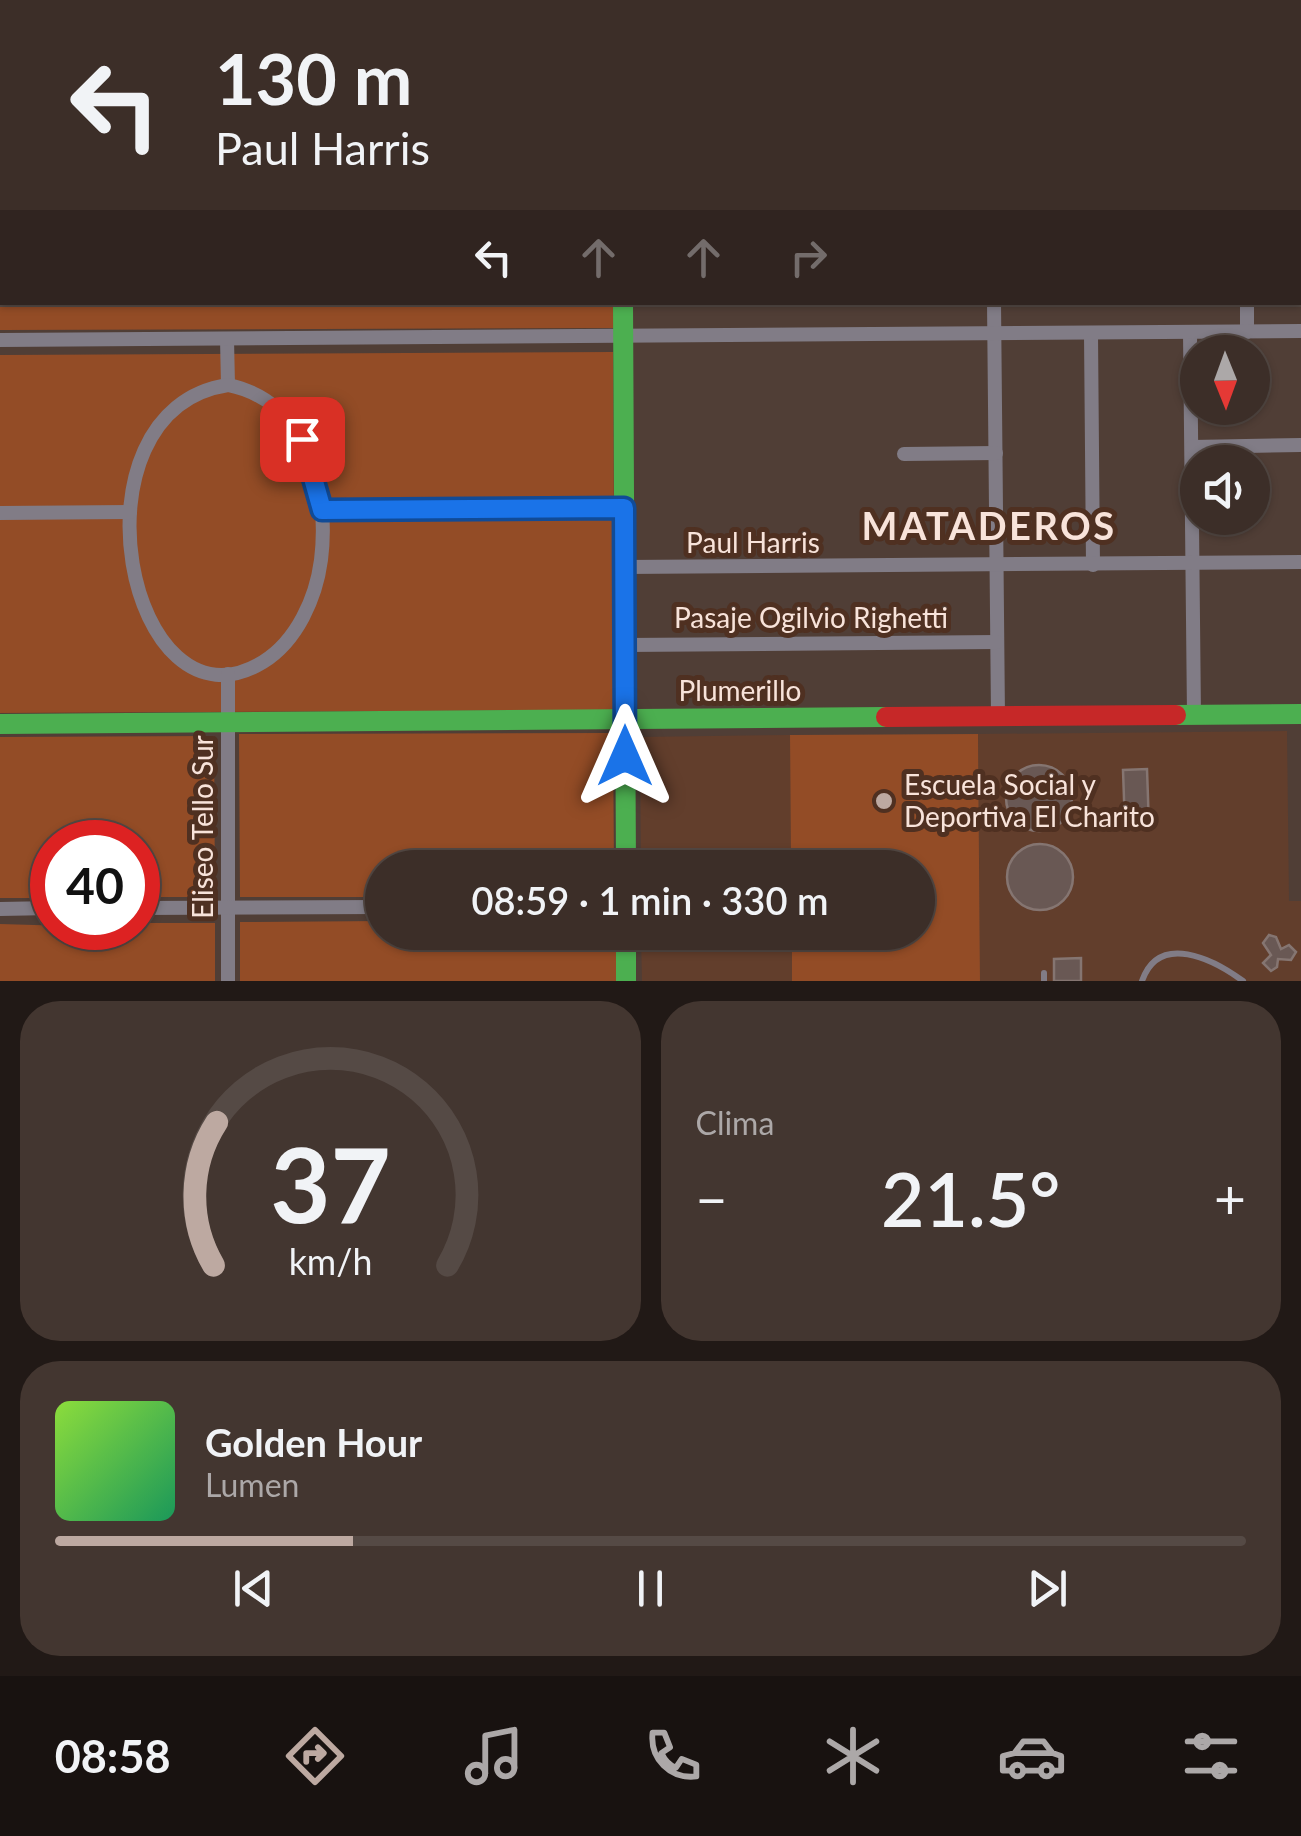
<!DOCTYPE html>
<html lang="es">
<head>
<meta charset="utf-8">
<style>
	body { margin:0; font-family:Lato,sans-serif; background:#433630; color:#f1f3f6; height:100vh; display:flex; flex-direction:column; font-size:38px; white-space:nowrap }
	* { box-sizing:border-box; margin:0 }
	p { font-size:32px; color:#aca8a8 }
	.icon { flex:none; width:55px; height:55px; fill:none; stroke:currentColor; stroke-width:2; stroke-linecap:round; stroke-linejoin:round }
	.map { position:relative; height:981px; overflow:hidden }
	.side { display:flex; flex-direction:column; gap:20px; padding:20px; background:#211916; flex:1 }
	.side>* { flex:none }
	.guide { position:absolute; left:0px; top:0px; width:1302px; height:305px; box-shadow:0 2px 8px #0004,0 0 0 2px #554a45; background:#3c2e28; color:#f1f3f6; overflow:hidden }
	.needle { width:65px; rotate:179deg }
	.controls { position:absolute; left:1180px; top:335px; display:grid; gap:20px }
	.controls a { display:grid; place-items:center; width:90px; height:90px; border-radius:50%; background:#3c2e28; box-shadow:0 2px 8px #0004,0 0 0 2px #554a45; font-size:50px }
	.speed { position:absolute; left:30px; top:820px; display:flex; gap:20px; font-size:50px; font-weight:700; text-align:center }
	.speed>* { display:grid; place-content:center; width:130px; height:130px; border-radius:50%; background:#3c2e28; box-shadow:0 2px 8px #0004,0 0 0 2px #554a45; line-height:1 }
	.speed .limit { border:15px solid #d22; background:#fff; color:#111 }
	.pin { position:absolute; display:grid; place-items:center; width:85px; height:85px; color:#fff; margin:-42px; border-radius:20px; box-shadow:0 5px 15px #0006 }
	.me { position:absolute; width:110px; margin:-55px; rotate:0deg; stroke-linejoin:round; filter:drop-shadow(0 0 8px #0008) }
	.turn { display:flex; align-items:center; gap:35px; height:210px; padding:0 50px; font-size:45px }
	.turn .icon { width:130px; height:130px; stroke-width:2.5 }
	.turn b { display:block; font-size:70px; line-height:85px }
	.lanes { display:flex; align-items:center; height:95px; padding:0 50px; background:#0003; justify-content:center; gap:50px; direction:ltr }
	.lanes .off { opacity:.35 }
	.big { font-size:75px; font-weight:600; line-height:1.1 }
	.side .widget { flex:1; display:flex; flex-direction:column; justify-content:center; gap:15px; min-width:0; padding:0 35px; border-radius:40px; background:#433630 }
	.side .dial { align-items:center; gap:0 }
	.dial svg { height:260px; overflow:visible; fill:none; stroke:#554a45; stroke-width:7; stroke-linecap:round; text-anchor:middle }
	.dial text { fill:#f1f3f6; stroke:none }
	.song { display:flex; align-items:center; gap:30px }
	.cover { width:120px; height:120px; border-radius:15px; background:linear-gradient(135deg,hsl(90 70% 55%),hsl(150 70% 35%)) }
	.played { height:10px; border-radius:5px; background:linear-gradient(90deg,#bda9a1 25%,#554a45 25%) }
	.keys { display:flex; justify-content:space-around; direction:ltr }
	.heat { display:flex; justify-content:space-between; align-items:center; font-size:55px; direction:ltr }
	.side .tiles { flex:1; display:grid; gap:20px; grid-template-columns:1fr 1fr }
	.widget:last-child { grid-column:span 2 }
	.trip { position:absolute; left:365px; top:850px; width:570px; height:100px; border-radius:50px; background:#3c2e28; box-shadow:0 2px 8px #0004,0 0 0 2px #554a45; font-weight:600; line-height:100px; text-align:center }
	.menu { display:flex; height:160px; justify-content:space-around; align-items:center; background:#181210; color:#aca8a8 }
	.menu .icon { width:70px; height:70px }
	.menu .current { color:#bda9a1 }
	.menu b { font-size:45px; color:#f1f3f6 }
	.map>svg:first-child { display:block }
	.built { fill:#623e2c }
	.green { fill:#934c26 }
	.building { fill:#695854; stroke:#857571; stroke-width:2.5 }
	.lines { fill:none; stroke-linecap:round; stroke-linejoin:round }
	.lane { stroke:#817c86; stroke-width:6 }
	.street { stroke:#817c86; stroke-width:14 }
	.fast { stroke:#4caf50; stroke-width:20 }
	.slow { stroke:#ffc107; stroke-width:20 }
	.jam { stroke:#c62828; stroke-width:20 }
	.route-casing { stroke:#114b97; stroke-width:25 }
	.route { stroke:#1a73e8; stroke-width:18 }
	.poi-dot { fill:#bda9a1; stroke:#4f3021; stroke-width:4 }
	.labels { text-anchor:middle; stroke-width:10; stroke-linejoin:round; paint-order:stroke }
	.street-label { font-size:28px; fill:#f8e3da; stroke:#4f3021 }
	.poi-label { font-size:28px; fill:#f8e3da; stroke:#4f3021; text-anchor:start }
	.district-label { font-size:38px; font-weight:bold; letter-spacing:2.5px; fill:#f8e3da; stroke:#4f3021 }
</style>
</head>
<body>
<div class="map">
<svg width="1301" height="981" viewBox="0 0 1301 981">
	<rect width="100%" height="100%" fill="#503e36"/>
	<!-- built -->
	<g class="built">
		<polygon points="1287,731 1289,901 1301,901 1301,981 980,981 978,734"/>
		<polygon points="790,735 791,867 641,867 640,737"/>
		<polygon points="641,933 792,933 792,981 642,981"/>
	</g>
	<!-- green -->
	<g class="green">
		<polygon points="0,0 613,0 2,2 2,302 614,302 614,328 0,330"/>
		<polygon points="613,352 615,710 0,713 0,355"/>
		<polygon points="613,733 614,867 382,868 382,897 240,897 239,734"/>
		<polygon points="978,734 980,981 792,981 792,933 918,932 918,868 791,867 790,735"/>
		<polygon points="214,736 215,897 138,897 138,842 52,842 52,898 0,898 0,737"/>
		<polygon points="382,921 382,932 616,933 616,981 240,981 240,922"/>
		<polygon points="138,923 215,923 215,981 0,981 0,924 138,928"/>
	</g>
	<!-- building -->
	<g class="building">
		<circle cx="1039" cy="798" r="33"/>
		<polygon points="1147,769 1149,827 1125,827 1123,770"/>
		<circle cx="1040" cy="877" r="33"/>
		<polygon points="1269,935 1276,937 1281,949 1289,945 1296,952 1291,960 1278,959 1277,967 1271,971 1263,963 1271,955 1263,943"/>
		<polygon points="1081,958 1081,981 1054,981 1054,959"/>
	</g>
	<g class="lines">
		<!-- lane -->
		<g class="lane">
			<polyline points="1044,973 1044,981"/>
			<path d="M1142 981C1159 932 1213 959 1243 981"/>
		</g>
		<!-- street -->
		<g class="street">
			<polyline points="992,0 992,2"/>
			<polyline points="1245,0 1245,2"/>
			<polyline points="1300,136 1301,136"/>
			<polyline points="994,302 998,717"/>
			<polyline points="1247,302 1247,332"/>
			<polyline points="1190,333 1194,715"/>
			<polyline points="1091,334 1093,565"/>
			<polyline points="227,339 228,385"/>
			<polyline points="0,340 1301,331"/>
			<path d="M228 385C307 401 330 488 321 560 316 598 297 641 263 662 128 744 62 410 228 385Z"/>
			<polyline points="1192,447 1301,445"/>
			<polyline points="904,454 996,453"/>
			<polyline points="322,510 624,508"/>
			<polyline points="0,513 130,512"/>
			<polyline points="624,567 1301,562"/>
			<polyline points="625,645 997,642"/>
			<polyline points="228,674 228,981"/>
			<polyline points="138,908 382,907"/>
			<polyline points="0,909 52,908"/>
		</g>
		<!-- fast -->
		<g class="fast">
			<polyline points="623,302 626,868"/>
			<polyline points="1176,715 1301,714"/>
			<polyline points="0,724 886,717"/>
			<polyline points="626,932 626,981"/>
		</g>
		<!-- slow -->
		<polyline class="slow" points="622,0 622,2"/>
		<!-- jam -->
		<polyline class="jam" points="886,717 1176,715"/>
	</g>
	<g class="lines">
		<defs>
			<polyline id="route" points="302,439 322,510 624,508 625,756"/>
		</defs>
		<!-- route casing -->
		<use href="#route" class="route-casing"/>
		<!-- route -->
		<use href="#route" class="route"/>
	</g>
	<!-- markers -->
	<circle class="poi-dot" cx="884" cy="801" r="10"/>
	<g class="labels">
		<!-- street labels -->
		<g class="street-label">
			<text x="753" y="553">Paul Harris</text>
			<text x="811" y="628">Pasaje Ogilvio Righetti</text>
			<text x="740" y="701">Plumerillo</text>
			<text transform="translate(203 827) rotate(-90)" y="10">Eliseo Tello Sur</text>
		</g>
		<!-- poi labels -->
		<g class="poi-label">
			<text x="904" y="795">Escuela Social y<tspan x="904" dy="32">Deportiva El Charito</tspan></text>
		</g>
		<!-- district labels -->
		<g class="district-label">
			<text x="989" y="540">MATADEROS</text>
		</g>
	</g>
</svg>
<div class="controls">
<a><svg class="needle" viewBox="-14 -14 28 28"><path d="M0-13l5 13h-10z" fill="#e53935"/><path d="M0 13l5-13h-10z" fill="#aca8a8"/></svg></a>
<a><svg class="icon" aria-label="sound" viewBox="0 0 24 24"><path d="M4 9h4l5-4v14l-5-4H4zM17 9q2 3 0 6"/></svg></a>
</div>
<div class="speed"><div class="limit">40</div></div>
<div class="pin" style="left:302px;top:439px;background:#d93025"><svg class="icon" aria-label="arrive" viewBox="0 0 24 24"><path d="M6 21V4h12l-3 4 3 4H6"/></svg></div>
<svg class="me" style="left:625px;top:756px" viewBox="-20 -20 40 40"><path d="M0-17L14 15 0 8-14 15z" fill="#1a73e8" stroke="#fff" stroke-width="4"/></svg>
<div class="trip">08:59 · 1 min · 330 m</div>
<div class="guide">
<div class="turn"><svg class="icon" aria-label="left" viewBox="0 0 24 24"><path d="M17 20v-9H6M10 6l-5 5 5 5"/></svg><div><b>130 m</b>Paul Harris</div></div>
<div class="lanes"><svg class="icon" aria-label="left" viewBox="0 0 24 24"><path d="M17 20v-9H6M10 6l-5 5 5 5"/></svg><svg class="icon off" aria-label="ahead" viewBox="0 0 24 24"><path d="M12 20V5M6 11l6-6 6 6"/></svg><svg class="icon off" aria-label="ahead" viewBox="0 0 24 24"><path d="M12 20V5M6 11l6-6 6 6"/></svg><svg class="icon off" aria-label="right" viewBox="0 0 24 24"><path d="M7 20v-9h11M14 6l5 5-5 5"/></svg></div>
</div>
</div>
<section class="side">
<div class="tiles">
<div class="widget dial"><svg viewBox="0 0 100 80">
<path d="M14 69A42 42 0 1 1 86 69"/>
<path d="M14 69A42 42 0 0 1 15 25" stroke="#bda9a1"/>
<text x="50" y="56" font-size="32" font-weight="700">37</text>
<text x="50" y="72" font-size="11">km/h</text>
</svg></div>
<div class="widget"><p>Clima</p>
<div class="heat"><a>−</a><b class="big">21.5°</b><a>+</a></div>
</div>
<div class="widget">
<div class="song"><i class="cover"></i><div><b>Golden Hour</b><p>Lumen</p></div></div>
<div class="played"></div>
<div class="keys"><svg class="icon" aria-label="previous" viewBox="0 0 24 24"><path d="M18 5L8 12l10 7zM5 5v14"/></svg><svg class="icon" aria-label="pause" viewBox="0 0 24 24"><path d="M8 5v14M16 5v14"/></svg><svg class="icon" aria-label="next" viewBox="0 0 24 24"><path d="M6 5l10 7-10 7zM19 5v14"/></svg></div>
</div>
</div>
</section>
<nav class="menu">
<b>08:58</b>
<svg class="icon current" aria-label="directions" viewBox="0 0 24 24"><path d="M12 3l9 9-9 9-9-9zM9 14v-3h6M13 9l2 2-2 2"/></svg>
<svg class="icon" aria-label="music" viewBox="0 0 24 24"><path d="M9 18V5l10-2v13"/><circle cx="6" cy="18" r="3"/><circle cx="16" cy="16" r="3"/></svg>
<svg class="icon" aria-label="phone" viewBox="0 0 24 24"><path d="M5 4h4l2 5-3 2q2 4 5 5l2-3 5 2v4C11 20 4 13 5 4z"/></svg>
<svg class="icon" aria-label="climate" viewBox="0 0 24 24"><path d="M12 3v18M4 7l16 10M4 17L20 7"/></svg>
<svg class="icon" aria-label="car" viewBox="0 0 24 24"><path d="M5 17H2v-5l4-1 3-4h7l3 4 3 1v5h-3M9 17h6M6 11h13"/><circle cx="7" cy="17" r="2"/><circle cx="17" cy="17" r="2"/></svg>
<svg class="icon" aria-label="filters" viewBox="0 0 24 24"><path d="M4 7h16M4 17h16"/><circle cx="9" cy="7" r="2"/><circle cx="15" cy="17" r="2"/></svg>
</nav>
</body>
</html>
